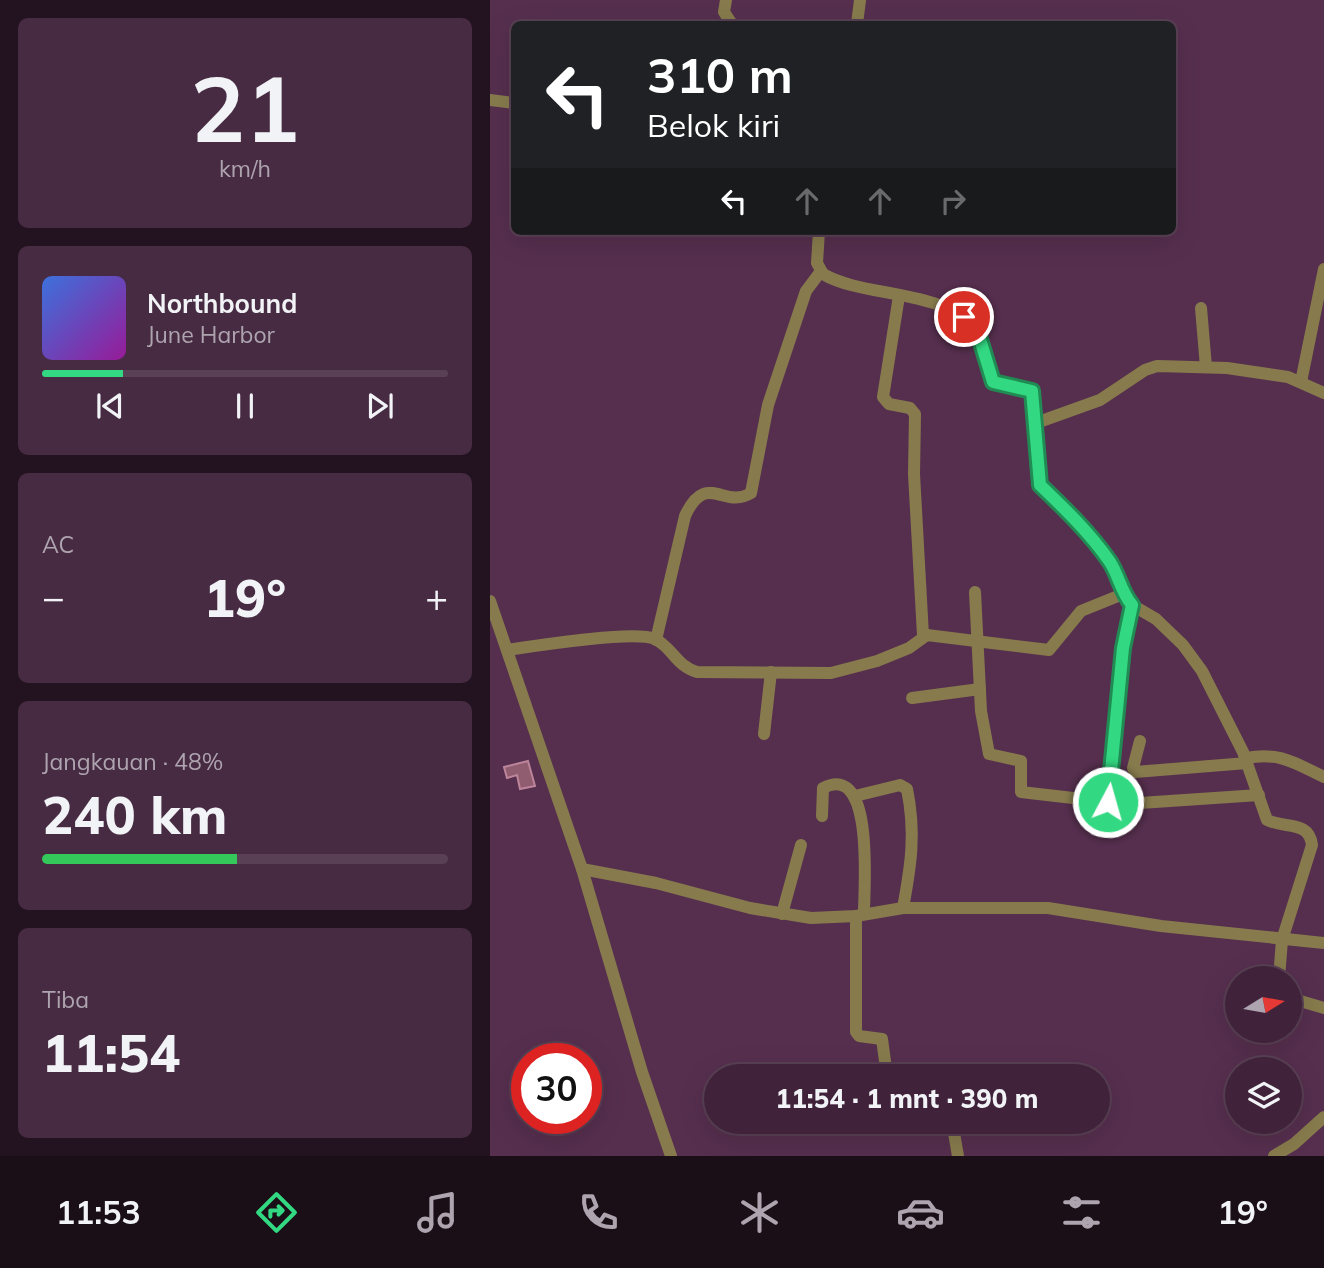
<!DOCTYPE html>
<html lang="id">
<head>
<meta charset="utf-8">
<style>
	body { margin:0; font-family:Mulish,sans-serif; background:#472b42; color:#f1f3f6; height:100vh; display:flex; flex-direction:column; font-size:26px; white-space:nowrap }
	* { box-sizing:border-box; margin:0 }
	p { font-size:23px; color:#aea4af }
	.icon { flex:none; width:38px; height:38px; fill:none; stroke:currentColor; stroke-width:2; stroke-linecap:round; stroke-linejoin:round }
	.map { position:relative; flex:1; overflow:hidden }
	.sheet { display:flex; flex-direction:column; gap:18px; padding:18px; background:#231320; width:490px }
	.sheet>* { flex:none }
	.banner { position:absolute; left:21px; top:21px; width:665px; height:214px; border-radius:10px; box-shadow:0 7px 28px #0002,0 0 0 2px #594054; background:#202124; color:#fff; overflow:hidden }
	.needle { width:46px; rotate:79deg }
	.tools { position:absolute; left:735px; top:966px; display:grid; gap:14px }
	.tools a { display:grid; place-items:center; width:77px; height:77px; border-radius:50%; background:#40233a; box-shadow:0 7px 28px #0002,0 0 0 2px #594054; font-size:35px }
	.speed { position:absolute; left:21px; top:1043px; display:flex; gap:14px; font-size:35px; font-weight:700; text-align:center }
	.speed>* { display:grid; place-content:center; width:91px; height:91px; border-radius:50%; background:#40233a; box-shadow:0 7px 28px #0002,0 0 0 2px #594054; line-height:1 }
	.speed .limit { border:10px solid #d22; background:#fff; color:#111 }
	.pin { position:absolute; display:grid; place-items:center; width:60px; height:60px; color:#fff; margin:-30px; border:4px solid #fff; border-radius:50%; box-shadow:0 2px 7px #0007 }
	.me { position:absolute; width:77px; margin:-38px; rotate:6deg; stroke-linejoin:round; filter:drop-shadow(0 0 5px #0008) }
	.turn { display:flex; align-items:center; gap:24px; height:147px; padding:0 21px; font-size:32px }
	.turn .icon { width:91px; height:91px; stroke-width:2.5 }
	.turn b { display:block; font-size:49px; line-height:60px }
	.lanes { display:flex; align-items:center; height:66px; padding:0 21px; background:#0003; justify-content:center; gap:35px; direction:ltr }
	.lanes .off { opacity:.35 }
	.big { font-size:52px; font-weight:800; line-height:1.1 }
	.sheet .widget { flex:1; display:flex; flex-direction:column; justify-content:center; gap:10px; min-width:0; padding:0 24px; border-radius:10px; background:#472b42 }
	.sheet .dial { align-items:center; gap:0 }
	.dial b { font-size:91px; line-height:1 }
	.song { display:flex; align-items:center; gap:21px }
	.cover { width:84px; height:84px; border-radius:10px; background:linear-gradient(135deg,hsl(220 70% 55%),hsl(300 70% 35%)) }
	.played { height:7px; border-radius:4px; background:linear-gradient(90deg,#32d882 20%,#594054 20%) }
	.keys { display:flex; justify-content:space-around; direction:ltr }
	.heat { display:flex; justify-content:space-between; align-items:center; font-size:38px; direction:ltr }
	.charge { height:10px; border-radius:5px; background:linear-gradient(90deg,#34c759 48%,#594054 0) }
	.trip { position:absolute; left:214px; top:1064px; width:406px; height:70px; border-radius:35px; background:#40233a; box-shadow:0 7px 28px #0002,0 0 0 2px #594054; font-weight:800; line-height:70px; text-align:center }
	.tab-bar { display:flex; height:112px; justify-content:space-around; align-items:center; background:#1a0e17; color:#aea4af }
	.tab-bar .icon { width:49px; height:49px }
	.tab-bar .current { color:#32d882 }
	.tab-bar b { font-size:32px; color:#f1f3f6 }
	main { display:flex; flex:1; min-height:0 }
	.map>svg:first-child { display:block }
	.building { fill:#905c70; stroke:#bc859a; stroke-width:2 }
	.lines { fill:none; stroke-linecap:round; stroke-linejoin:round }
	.minor { stroke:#877b4d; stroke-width:12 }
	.route-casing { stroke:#208c54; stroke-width:18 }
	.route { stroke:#32d882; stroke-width:12 }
</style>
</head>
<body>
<main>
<section class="sheet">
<div class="widget dial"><b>21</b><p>km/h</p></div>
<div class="widget">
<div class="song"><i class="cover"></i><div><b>Northbound</b><p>June Harbor</p></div></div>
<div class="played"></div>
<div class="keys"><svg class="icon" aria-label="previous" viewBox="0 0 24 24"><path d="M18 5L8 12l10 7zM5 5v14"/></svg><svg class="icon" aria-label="pause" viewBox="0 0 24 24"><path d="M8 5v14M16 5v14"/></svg><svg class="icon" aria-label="next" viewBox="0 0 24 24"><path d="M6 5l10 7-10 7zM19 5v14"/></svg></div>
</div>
<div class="widget"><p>AC</p>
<div class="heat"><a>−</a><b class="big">19°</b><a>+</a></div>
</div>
<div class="widget"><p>Jangkauan · 48%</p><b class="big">240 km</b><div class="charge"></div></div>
<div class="widget"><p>Tiba</p><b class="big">11:54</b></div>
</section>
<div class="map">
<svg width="834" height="1156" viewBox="0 0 834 1156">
	<rect width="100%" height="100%" fill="#562f4e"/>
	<!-- building -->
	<polygon class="building" points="38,761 45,786 30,789 27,775 17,778 14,767"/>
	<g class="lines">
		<!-- minor -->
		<g class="minor">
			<polyline points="236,0 234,12 242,24"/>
			<polyline points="367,24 370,0"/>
			<polyline points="0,100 24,103"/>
			<path d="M329 231 327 263 333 274C375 299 463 288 488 335 496 349 496 368 503 382L542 391 550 486 598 533 622 565 633 594 642 605 666 619 693 645 712 671 753 752 777 820C795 829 819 820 822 845L792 940 789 978"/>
			<polyline points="409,296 393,397 399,404 420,408 425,414 424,474 433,635"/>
			<polyline points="711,308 716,367"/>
			<polyline points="811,382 834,269"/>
			<polyline points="546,423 610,400 655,370 667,366 737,368 798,377 834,393"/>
			<polyline points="485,592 491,711 499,754 531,761 531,792 635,804 769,795"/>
			<polyline points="0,601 92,869 152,1072 181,1156"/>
			<path d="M166 640 195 516C216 470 234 510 261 493L278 405 316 291 331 271"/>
			<path d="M17 650C44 646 144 630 165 639 183 648 186 666 207 672L341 673 387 661 419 648 437 635 559 650 591 611 633 594"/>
			<polyline points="422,698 490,689"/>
			<polyline points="274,734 281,672"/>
			<polyline points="650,741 643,768 645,772 757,763"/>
			<path d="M756 758C790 752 803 762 834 777"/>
			<path d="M365 796 410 785 417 789C426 833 421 865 413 908"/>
			<polyline points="618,802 633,648 642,605"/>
			<path d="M332 816 333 788C385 761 374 888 374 912"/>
			<polyline points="92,869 166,883 260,908 321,918 366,916 413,908 558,908 671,926 834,943"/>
			<polyline points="292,914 311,845"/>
			<polyline points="366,916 366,1032 369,1036 392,1039 397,1076"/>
			<polyline points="800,998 834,1008"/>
			<polyline points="409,1122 419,1130 463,1127 468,1156"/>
			<polyline points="784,1156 804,1144 834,1117"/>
		</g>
	</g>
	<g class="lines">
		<defs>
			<path id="route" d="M474 317 489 336 503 382 542 391 550 485C575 509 600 533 620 562 629 576 631 592 642 605L633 648 618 802"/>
		</defs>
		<!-- route casing -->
		<use href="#route" class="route-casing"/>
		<!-- route -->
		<use href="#route" class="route"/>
	</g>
</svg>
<div class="tools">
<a><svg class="needle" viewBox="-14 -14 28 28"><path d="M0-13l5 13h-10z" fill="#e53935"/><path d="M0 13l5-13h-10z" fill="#aea4af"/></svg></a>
<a><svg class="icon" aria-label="layers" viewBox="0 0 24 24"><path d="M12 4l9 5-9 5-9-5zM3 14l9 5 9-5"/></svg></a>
</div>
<div class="speed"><div class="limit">30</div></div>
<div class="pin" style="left:474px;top:317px;background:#d93025"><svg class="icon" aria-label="arrive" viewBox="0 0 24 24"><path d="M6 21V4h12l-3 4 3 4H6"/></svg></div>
<svg class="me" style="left:618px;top:802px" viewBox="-20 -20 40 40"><circle r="17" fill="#32d882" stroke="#fff" stroke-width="3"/><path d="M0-11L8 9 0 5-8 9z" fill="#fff"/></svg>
<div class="trip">11:54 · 1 mnt · 390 m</div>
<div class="banner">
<div class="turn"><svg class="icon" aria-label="left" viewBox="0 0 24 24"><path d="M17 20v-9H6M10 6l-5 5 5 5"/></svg><div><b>310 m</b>Belok kiri</div></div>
<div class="lanes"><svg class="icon" aria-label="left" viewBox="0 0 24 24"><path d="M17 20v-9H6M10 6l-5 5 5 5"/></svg><svg class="icon off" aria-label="ahead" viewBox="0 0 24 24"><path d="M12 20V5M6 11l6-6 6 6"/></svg><svg class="icon off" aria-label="ahead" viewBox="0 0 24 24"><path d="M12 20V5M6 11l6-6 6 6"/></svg><svg class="icon off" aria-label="right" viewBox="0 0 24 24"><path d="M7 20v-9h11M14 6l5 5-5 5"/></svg></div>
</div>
</div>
</main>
<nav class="tab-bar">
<b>11:53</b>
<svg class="icon current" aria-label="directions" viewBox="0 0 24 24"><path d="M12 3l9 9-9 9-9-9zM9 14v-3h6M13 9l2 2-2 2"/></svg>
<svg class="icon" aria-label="music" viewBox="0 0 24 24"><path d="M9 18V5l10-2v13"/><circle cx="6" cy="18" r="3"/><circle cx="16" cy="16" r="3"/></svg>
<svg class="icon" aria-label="phone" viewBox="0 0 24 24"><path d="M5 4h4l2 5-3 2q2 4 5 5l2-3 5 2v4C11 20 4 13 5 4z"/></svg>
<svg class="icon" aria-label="climate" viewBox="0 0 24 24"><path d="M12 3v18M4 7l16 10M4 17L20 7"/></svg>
<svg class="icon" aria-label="car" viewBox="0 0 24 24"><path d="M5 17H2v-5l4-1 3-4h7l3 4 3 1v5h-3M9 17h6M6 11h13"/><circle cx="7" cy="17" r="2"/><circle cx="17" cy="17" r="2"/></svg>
<svg class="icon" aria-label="filters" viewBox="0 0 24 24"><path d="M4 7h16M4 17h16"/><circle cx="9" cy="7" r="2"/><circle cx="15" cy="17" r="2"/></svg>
<b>19°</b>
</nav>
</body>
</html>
